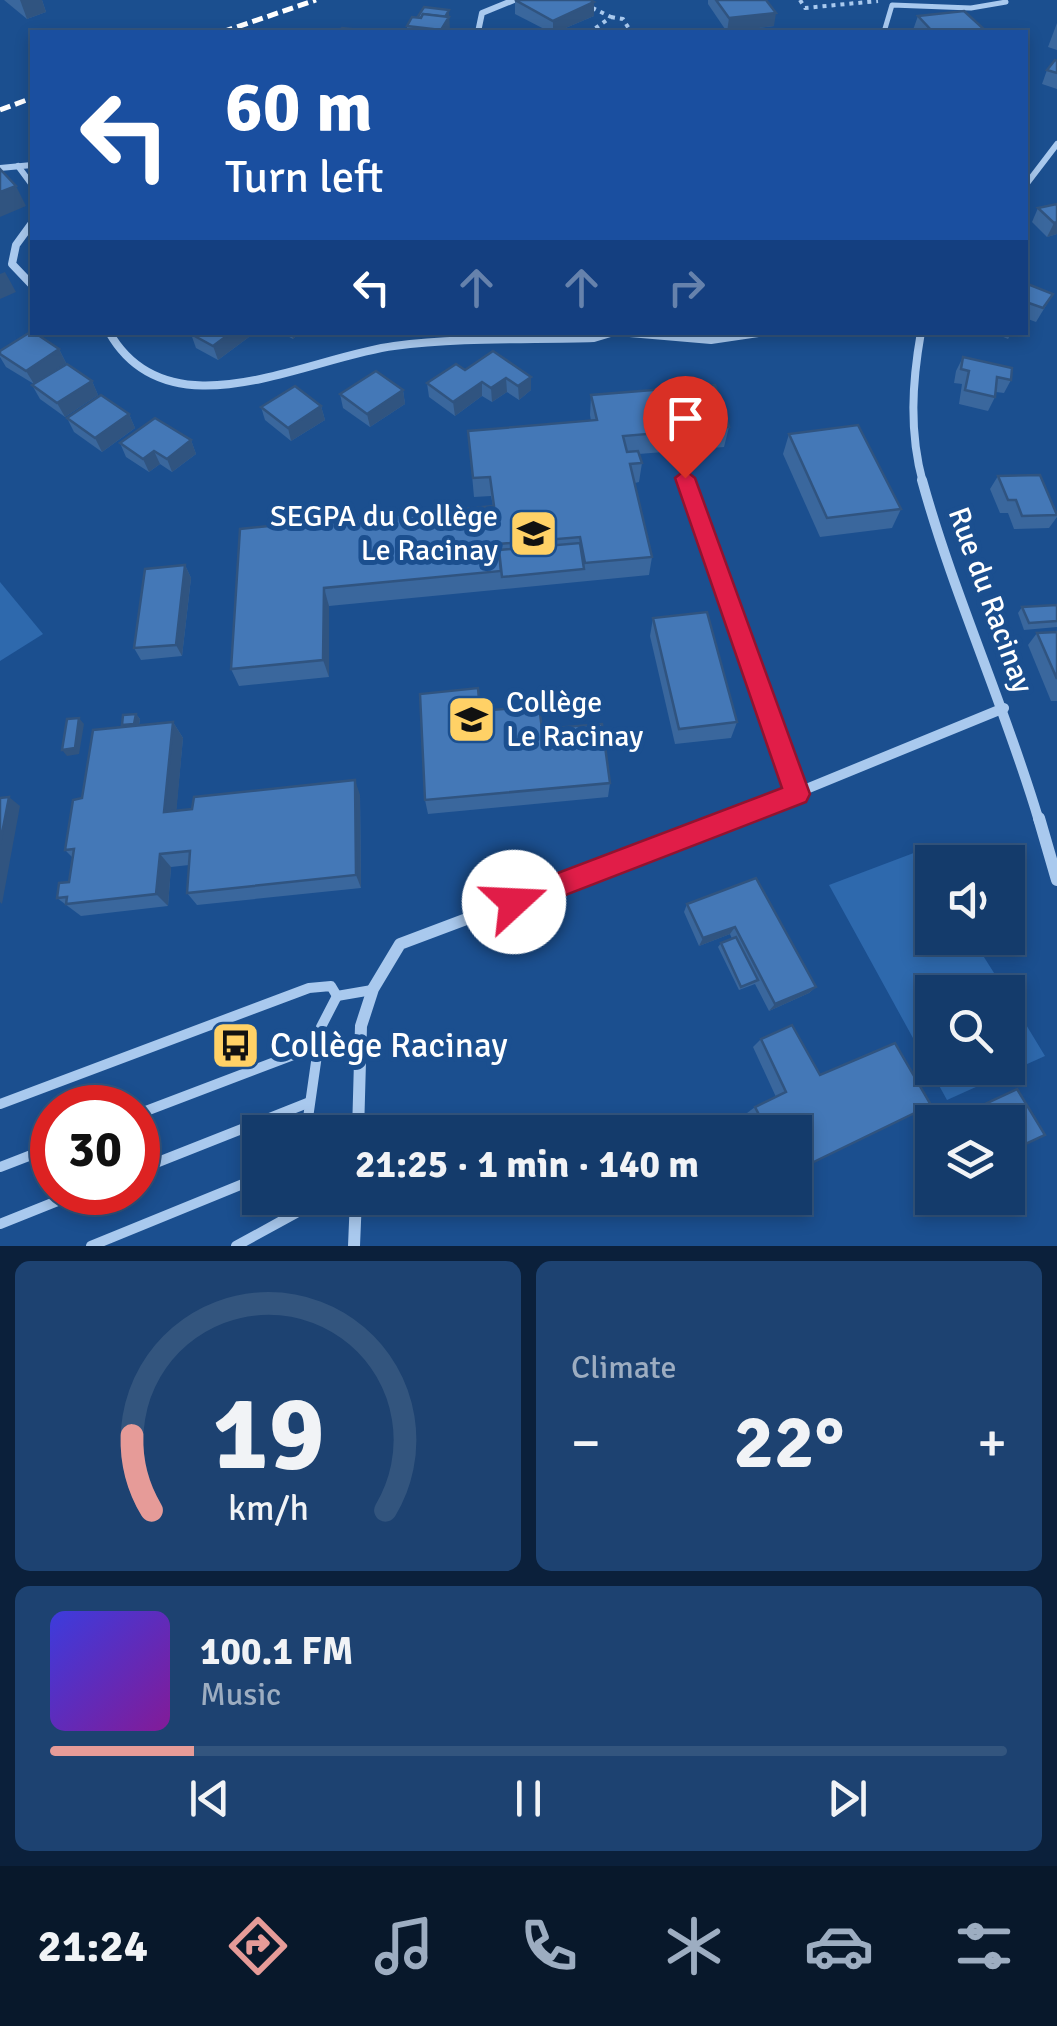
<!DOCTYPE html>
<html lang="en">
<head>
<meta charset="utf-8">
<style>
	body { margin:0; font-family:Signika,sans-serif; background:#1d4271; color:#f1f3f6; height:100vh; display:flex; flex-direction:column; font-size:38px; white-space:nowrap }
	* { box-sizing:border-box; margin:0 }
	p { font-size:32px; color:#9dadc1 }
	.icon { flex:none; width:55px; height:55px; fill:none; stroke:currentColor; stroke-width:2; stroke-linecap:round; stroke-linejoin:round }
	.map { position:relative; height:1246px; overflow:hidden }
	.side { display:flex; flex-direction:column; gap:15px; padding:15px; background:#0b203b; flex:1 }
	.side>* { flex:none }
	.guide { position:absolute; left:30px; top:30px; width:998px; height:305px; border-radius:0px; box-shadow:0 5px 15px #0003,0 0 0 2px #33557e; background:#1a4fa0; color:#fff; overflow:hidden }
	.fabs { position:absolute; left:915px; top:845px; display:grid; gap:20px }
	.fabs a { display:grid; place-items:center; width:110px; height:110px; border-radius:0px; background:#143b6b; box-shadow:0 5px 15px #0003,0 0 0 2px #33557e; font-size:50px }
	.speed { position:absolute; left:30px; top:1085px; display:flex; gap:20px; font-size:50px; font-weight:700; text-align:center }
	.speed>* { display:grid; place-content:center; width:130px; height:130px; border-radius:50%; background:#143b6b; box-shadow:0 5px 15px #0003,0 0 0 2px #33557e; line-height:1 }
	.speed .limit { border:15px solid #d22; background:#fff; color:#111 }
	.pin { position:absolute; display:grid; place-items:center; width:85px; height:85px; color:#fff; margin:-102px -42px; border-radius:50% 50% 50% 0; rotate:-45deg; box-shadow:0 0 10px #0007 }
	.pin .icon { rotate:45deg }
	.me { position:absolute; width:110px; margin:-55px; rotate:70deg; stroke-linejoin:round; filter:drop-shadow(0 0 8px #0008) }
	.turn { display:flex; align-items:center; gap:35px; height:210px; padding:0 30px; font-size:45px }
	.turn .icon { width:130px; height:130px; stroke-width:2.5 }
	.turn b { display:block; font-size:70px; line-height:85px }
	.lanes { display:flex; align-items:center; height:95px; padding:0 30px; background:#0003; justify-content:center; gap:50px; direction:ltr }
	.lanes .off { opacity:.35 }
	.big { font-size:75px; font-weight:700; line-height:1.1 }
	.side .card { flex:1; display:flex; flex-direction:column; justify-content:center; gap:15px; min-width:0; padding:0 35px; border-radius:15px; background:#1d4271 }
	.side .dial { align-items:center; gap:0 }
	.dial svg { height:260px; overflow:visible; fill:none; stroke:#33557e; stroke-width:7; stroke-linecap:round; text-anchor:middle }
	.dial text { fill:#f1f3f6; stroke:none }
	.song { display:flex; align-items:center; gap:30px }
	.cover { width:120px; height:120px; border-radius:15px; background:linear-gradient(135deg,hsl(240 70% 55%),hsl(290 70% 35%)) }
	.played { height:10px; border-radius:5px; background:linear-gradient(90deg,#e69b98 15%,#33557e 15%) }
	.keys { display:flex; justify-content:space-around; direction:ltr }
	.heat { display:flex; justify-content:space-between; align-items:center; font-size:55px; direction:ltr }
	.side .tiles { flex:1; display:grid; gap:15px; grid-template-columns:1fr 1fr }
	.card:last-child { grid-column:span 2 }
	.trip { position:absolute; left:242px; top:1115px; width:570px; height:100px; border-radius:0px; background:#143b6b; box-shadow:0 5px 15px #0003,0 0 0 2px #33557e; font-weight:700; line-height:100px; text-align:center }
	.tab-bar { display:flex; height:160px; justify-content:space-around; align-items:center; background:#08182b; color:#9dadc1 }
	.tab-bar .icon { width:70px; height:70px }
	.tab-bar .active { color:#e69b98 }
	.tab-bar b { font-size:45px; color:#f1f3f6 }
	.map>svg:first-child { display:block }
	.green { fill:#2e69ad }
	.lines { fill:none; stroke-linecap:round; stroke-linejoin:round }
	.path { stroke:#a9c9ee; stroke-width:4; stroke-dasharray:4 5; stroke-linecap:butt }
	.service-far3 { stroke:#a9c9ee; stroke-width:5 }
	.service-far2 { stroke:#a9c9ee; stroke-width:6 }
	.service-far1 { stroke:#a9c9ee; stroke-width:8 }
	.service { stroke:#a9c9ee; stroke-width:10 }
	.minor-far3 { stroke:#a9c9ee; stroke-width:6 }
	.minor-far2 { stroke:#a9c9ee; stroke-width:8 }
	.minor-far1 { stroke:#a9c9ee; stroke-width:10 }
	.minor { stroke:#a9c9ee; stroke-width:12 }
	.rail { stroke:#fff; stroke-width:5; stroke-dasharray:11 5; stroke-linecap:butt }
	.wall { fill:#3a679d }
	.shaded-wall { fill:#305480 }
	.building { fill:#4478b7; stroke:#305480; stroke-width:2.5 }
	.route { fill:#e11d48; stroke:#92132f; stroke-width:2.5 }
	.labels { text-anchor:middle; stroke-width:10; stroke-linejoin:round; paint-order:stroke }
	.poi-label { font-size:30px; fill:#fff; stroke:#1b4f8f; text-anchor:end }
	.street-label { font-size:30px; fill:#fff; stroke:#1b4f8f }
	.near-poi-label { font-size:35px; fill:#fff; stroke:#1b4f8f; text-anchor:start }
</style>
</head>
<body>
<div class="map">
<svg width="1057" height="1246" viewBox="0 0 1057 1246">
	<rect width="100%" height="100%" fill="#1b4f8f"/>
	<!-- green -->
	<g class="green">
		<polygon points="0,582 43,634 0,661"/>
		<polygon points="919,851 932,873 932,938 972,938 1006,992 932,992 932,1068 1008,1068 1008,995 1045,1056 947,1100 829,885"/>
	</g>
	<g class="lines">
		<!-- path -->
		<g class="path">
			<polyline points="576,0 611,17 590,32"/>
			<polyline points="800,0 805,8 878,1"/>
			<polyline points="611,17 623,19 631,32"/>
		</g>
		<!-- service-far3 -->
		<polyline class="service-far3" points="884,32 892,5 971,8 1006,2"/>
		<!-- service-far2 -->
		<polyline class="service-far2" points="685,478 687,483"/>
		<!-- service-far1 -->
		<polyline class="service-far1" points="686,480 784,747 797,794"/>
		<!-- service -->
		<g class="service">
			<polyline points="337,996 372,990"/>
			<polyline points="0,1104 309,988 331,986 337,996"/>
			<polyline points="138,1114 317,1046"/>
			<polyline points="306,1132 321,1027 337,996"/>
			<polyline points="0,1167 52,1147"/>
			<polyline points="138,1170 310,1102"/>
			<polyline points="0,1224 80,1192"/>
			<polyline points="91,1246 260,1177"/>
			<polyline points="236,1246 296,1213 298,1198"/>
		</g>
		<!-- minor-far3 -->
		<g class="minor-far3">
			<polyline points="478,32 482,13 514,0"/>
			<polyline points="18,166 32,185"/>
			<polyline points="0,168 32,165"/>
			<polyline points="1025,186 1057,144"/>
		</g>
		<!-- minor-far2 -->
		<g class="minor-far2">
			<polyline points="32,223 16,245 12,264 32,285"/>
			<path d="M109 332C168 437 308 357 394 346 460 337 528 340 594 338L614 332"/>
			<polyline points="618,332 711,340 766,332"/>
			<path d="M921 332C912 383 909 432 923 483"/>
		</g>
		<!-- minor-far1 -->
		<g class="minor-far1">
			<path d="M922 480C954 596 1005 706 1039 821"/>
			<polyline points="728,821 1004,708"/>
		</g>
		<!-- minor -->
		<g class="minor">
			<polyline points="1039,818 1057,880"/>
			<polyline points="358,1132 361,1026 373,989 400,944 735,818"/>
			<polyline points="354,1246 356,1198"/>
		</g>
		<!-- rail -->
		<g class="rail">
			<polyline points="222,32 316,0"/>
			<polyline points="0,110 32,98"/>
		</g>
	</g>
	<!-- wall -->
	<g class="wall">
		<polygon points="4,0 42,0 46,12 27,19"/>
		<polygon points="515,0 594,2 594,16 556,32 550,32 515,14"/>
		<polygon points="708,0 766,0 774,26 727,32 708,4"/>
		<polygon points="449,10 448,32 407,32 407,26 417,18"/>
		<polygon points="918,16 987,32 916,32 913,30"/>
		<polygon points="1057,23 1057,50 1048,47"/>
		<polygon points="1057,61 1057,89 1042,84 1047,70"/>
		<polygon points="1057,204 1057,234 1047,237 1032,222 1038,208"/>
		<polygon points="1025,283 1053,294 1036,322 1025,318"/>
		<polygon points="193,332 252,332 253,334 218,360 196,348 191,334"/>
		<polygon points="280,332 301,332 293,339"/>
		<polygon points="992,332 1012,332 1008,339"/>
		<polygon points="59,349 66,363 34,384 6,367 0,357 0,351"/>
		<polygon points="493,351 531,390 519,400 507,392 492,402 482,396 455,416 429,397 427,383 465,370"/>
		<polygon points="963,357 1011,380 1004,393 996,392 995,397 988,411 959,404 962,384 954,383 956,371"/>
		<polygon points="92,381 98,395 65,417 40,399 32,385"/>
		<polygon points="403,390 405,404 370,427 343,408 340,394"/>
		<polygon points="591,395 729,427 724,447 639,454 642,463 639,482 635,483 652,557 649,575 329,606 329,677 239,686 231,669 335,520 493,506 491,496 474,497 468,431 591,421 590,415"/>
		<polygon points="321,406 325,420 291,441 265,420 261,407"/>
		<polygon points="129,414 135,428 102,452 74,432 67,418"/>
		<polygon points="789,434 901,509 892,528 820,537 783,454"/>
		<polygon points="191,440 196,454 172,472 160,464 149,472 126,457 120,443"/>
		<polygon points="998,476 1057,512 1057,517 1049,528 1014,529 1008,513 1000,513 990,489"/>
		<polygon points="185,565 191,578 182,656 141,660 134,648"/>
		<polygon points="1057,605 1057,627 1024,630 1018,613 1022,607"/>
		<polygon points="653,618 737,722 731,738 675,744 650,636"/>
		<polygon points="1057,632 1057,701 1051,701 1028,645 1037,633"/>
		<polygon points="480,711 542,729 610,783 608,797 428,814 425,800"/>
		<polygon points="136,714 140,719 139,725 173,722 183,738 176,811 360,795 361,888 197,905 187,893 189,865 171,867 168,906 81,916 57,898 69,882 73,858 65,850 82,798 123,727 122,725"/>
		<polygon points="756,878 816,987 809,993 769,1011 755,984 739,990 718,947 721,943 732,939 730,934 699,946 684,912 687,904"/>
		<polygon points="792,1025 795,1132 757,1132 747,1113 755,1107 776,1097 753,1047 761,1039"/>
		<polygon points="1017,1089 1008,1122 966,1122 961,1114"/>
	</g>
	<!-- shaded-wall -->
	<g class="shaded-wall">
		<polygon points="20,0 42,0 46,12 27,19"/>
		<polygon points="594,2 594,16 556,32 553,32 553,21"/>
		<polygon points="449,10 450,30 448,32 441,32 442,23"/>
		<polygon points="776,13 774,26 727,32 729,18"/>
		<polygon points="16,186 26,206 0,217 0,192"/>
		<polygon points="1057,222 1057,234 1047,237 1054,223"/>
		<polygon points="5,272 16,292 0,299 0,274"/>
		<polygon points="232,332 252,332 253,334 218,360 213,346"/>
		<polygon points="291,332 301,332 293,339"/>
		<polygon points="59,349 66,363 34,384 26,371"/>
		<polygon points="531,377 531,390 519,400 518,386"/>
		<polygon points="506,378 507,392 492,402 491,388"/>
		<polygon points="92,381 98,395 65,417 57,403"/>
		<polygon points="482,382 482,396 455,416 453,402"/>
		<polygon points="403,390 405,404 370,427 367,414"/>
		<polygon points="321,406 325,420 291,441 288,428"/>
		<polygon points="129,414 135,428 102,452 95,438"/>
		<polygon points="191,440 196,454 172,472 167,459"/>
		<polygon points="154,451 160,464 149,472 143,459"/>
		<polygon points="185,565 191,578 182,656 176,645"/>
		<polygon points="324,588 329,606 329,677 323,660"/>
		<polygon points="136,714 140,719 138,729 134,724"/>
		<polygon points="79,718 84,724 79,754 67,756 62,750"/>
		<polygon points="173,722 183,738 175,827 164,812"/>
		<polygon points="355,780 360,795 361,888 356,875"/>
		<polygon points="9,797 20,806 2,904 0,902 0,844"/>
		<polygon points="160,854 171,867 168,906 156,894"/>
		<polygon points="735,927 730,934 699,946 703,938"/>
		<polygon points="816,987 809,993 769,1011 775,1004"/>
	</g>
	<!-- building -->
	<g class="building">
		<polygon points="515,0 590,0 594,2 553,21"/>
		<polygon points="716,0 766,0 776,13 729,18"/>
		<polygon points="424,7 449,10 445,17 423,14 421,18 417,18"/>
		<polygon points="964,11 987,32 933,32 918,16"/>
		<polygon points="423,14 449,17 441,30 407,26 412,17 421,18"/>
		<polygon points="342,28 368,31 367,32 338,32"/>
		<polygon points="1055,60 1057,61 1057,73 1047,70"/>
		<polygon points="0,169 16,186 0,192"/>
		<polygon points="1057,204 1057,222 1054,223 1038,208"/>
		<polygon points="1025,283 1053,294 1043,308 1029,303 1025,309"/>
		<polygon points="32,331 59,349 26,371 0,354 0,351"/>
		<polygon points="193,332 232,332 213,346 191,334"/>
		<polygon points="493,351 531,377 518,386 506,378 491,388 482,382 453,402 427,383 456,364 465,370"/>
		<polygon points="963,357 1012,368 1011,380 997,377 995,397 965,390 969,371 961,369"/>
		<polygon points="67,364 92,381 57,403 32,385"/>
		<polygon points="376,371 403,390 367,414 340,394"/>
		<polygon points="715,385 729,427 623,436 627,452 638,451 642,463 630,464 652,557 585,563 580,537 498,544 501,571 324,588 323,660 231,669 240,529 289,524 290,509 331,505 331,521 494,506 490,477 473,478 468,431 597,420 591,395"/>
		<polygon points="295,386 321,406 288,428 261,407"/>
		<polygon points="101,395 129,414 95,438 67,418"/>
		<polygon points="155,418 191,440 167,459 154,451 143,459 120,443"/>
		<polygon points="858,425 901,509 827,518 789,434"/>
		<polygon points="1040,475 1057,515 1022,516 1016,500 1008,500 998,476"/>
		<polygon points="580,543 584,569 502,577 499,550"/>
		<polygon points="185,565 176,645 134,648 145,569"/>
		<polygon points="1057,605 1057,621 1029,623 1022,607"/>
		<polygon points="707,612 737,722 679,729 653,618"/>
		<polygon points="1057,632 1057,679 1037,633"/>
		<polygon points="478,688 480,711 539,706 542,729 602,724 610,783 425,800 420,694"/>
		<polygon points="136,714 134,724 122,725 123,715"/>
		<polygon points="79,718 75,748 62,750 67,719"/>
		<polygon points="173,722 164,812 192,809 194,797 355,780 356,875 187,893 190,851 160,854 156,894 66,904 67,897 57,898 59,883 69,882 74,849 65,850 73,800 82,798 93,730"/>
		<polygon points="9,797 0,844 0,798"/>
		<polygon points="756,878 816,987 775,1004 735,927 703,938 687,904"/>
		<polygon points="736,937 758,980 741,987 721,943"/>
		<polygon points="792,1025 820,1075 895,1043 931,1105 795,1171 795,1132 768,1132 755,1107 786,1092 761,1039"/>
		<polygon points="1017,1089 1045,1135 1008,1152 1008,1122 979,1122 972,1110"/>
	</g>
	<!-- route -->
	<polygon class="route" points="685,470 695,478 810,794 806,802 514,915 505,911 501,902 505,893 782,788 675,478"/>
	<!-- icons -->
	<defs>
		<symbol id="school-square" viewBox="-11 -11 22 22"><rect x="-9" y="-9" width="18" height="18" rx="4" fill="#ffd166" stroke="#1b4f8f"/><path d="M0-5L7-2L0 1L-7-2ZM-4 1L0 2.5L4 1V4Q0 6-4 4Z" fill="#111"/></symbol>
		<symbol id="bus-square" viewBox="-11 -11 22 22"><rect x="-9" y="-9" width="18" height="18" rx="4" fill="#ffd166" stroke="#1b4f8f"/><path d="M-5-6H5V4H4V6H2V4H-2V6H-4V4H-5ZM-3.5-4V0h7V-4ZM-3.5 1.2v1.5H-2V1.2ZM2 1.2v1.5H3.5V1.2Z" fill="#111"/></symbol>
	</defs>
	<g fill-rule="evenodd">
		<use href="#school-square" x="506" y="506" width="55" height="55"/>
		<use href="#school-square" x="444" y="692" width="55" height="55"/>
		<use href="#bus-square" x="208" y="1018" width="55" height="55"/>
	</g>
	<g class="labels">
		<!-- poi labels -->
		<g class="poi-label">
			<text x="498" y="526">SEGPA du Collège<tspan x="498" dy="34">Le Racinay</tspan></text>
			<text x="506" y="712" text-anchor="start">Collège<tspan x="506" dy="34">Le Racinay</tspan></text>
		</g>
		<!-- street labels -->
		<g class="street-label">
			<text transform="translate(991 600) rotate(70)" y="10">Rue du Racinay</text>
		</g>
		<!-- near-poi labels -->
		<g class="near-poi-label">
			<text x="270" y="1057">Collège Racinay</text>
		</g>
	</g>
</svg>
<div class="fabs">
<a><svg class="icon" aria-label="sound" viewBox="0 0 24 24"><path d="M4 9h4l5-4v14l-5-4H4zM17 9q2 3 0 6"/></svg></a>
<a><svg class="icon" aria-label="search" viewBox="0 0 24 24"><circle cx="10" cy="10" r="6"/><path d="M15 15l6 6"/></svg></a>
<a><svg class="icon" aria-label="layers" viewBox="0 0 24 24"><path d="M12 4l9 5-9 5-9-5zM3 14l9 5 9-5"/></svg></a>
</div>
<div class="speed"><div class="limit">30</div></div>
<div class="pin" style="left:685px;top:478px;background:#d93025"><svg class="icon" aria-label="arrive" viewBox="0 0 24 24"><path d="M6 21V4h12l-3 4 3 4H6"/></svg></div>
<svg class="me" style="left:514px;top:902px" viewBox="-20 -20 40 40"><circle r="19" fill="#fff"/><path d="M0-13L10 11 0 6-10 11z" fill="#e11d48"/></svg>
<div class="trip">21:25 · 1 min · 140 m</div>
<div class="guide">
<div class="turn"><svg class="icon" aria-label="left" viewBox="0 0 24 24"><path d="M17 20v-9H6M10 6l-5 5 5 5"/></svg><div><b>60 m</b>Turn left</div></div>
<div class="lanes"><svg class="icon" aria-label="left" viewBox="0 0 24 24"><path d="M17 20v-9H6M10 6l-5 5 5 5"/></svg><svg class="icon off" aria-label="ahead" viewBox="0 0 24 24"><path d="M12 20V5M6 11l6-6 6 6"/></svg><svg class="icon off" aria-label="ahead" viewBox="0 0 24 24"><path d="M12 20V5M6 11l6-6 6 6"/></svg><svg class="icon off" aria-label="right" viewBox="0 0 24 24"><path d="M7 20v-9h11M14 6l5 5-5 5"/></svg></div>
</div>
</div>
<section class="side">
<div class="tiles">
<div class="card dial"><svg viewBox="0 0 100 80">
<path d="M14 69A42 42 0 1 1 86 69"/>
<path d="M14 69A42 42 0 0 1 8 46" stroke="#e69b98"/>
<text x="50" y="56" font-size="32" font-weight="700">19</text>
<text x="50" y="72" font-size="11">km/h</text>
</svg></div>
<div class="card"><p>Climate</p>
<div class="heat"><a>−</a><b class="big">22°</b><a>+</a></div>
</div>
<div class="card">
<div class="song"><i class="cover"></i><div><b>100.1 FM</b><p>Music</p></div></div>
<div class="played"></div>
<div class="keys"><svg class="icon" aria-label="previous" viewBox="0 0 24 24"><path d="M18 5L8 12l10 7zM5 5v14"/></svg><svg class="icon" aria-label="pause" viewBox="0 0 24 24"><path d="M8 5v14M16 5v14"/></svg><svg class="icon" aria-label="next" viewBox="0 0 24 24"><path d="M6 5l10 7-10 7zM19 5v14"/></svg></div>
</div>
</div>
</section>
<nav class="tab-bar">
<b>21:24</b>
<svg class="icon active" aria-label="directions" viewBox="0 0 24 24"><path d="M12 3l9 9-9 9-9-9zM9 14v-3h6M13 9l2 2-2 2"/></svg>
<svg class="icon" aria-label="music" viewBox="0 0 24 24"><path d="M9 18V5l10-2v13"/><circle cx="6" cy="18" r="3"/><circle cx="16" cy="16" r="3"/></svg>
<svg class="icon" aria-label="phone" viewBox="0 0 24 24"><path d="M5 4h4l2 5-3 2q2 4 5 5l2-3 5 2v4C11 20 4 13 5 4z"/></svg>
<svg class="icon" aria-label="climate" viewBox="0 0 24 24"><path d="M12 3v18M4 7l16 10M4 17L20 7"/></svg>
<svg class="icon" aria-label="car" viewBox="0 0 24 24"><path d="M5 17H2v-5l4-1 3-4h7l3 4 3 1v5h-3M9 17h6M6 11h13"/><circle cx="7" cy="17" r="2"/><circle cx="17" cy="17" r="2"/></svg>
<svg class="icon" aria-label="filters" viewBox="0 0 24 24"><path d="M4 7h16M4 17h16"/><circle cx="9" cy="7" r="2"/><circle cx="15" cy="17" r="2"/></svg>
</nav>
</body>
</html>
